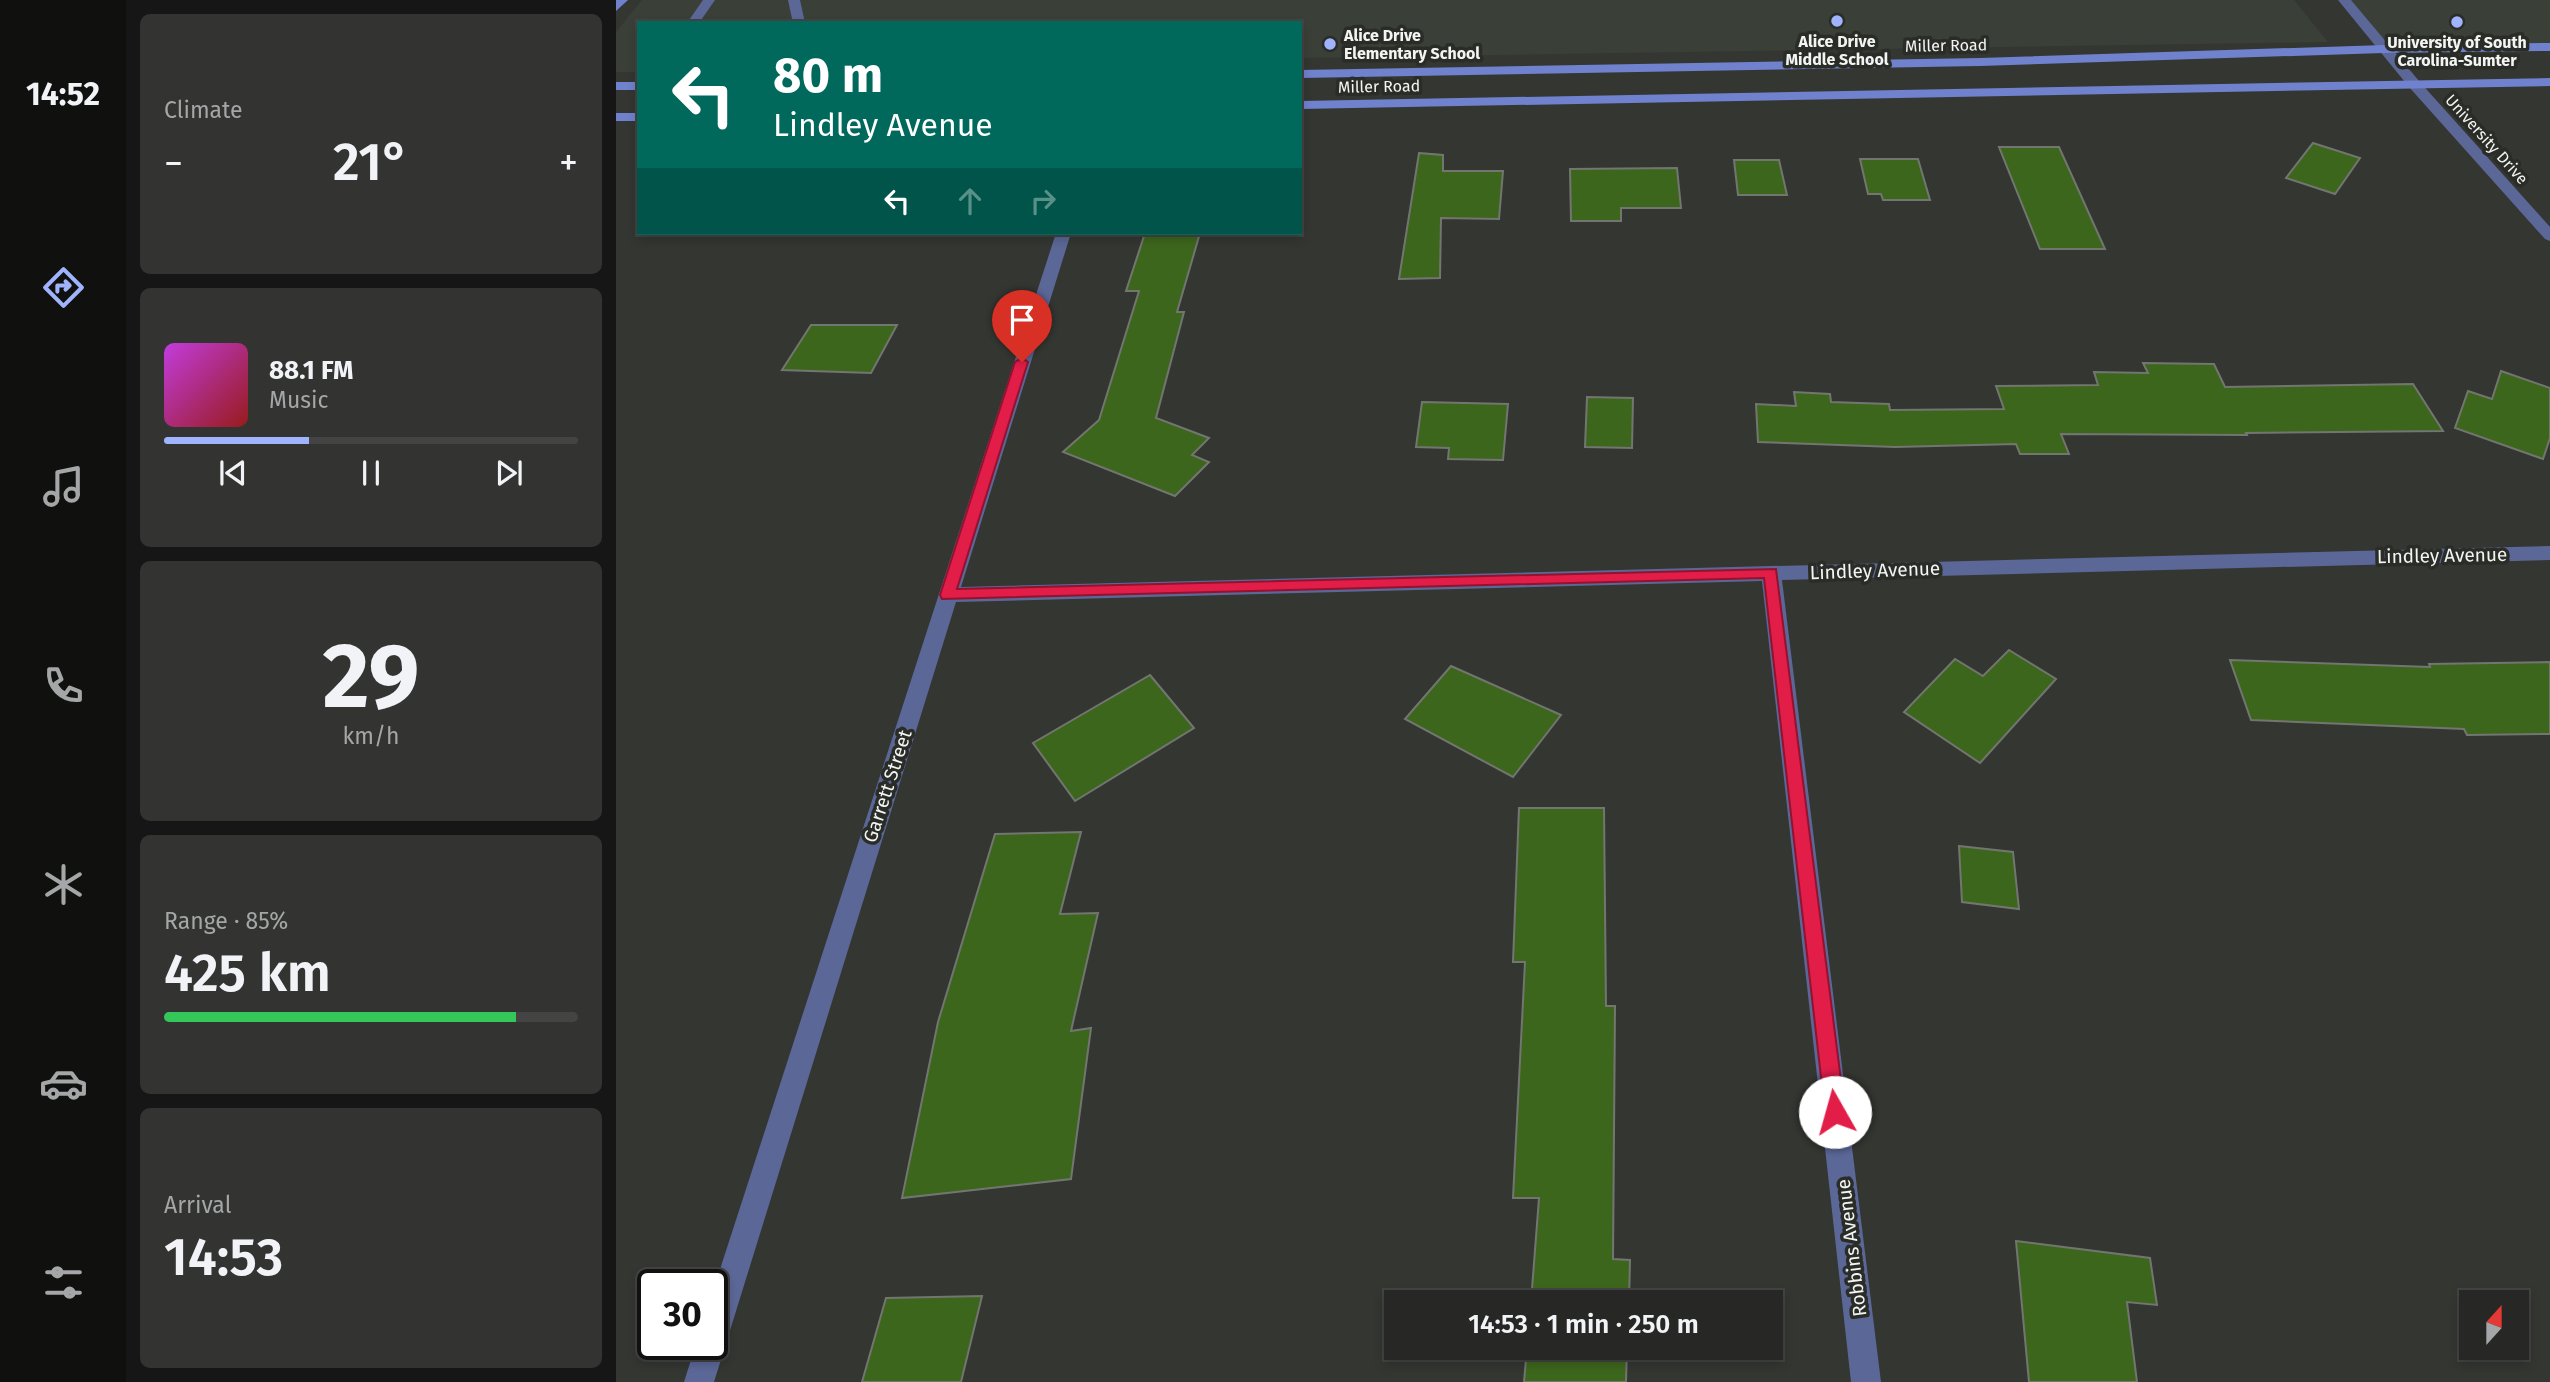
<!DOCTYPE html>
<html lang="en">
<head>
<meta charset="utf-8">
<style>
	body { margin:0; font-family:"Fira Sans",sans-serif; background:#333432; color:#f1f3f6; height:100vh; display:flex; flex-direction:column; font-size:26px; white-space:nowrap }
	* { box-sizing:border-box; margin:0 }
	p { font-size:23px; color:#a4a6a7 }
	.icon { flex:none; width:38px; height:38px; fill:none; stroke:currentColor; stroke-width:2; stroke-linecap:round; stroke-linejoin:round }
	.map { position:relative; flex:1; overflow:hidden }
	.panel { display:flex; flex-direction:column; gap:14px; padding:14px; background:#151615; width:490px }
	.panel>* { flex:none }
	.banner { position:absolute; left:21px; top:21px; width:665px; height:214px; border-radius:0px; box-shadow:0 4px 10px #0003,0 0 0 2px #434443; background:#00695c; color:#fff; overflow:hidden }
	.needle { width:46px; rotate:21deg }
	.fabs { position:absolute; left:1843px; top:1290px; display:grid; gap:14px }
	.fabs a { display:grid; place-items:center; width:70px; height:70px; border-radius:0px; background:#272826; box-shadow:0 4px 10px #0003,0 0 0 2px #434443; font-size:35px }
	.speed { position:absolute; left:21px; top:1269px; display:flex; gap:14px; font-size:35px; font-weight:700; text-align:center }
	.speed>* { display:grid; place-content:center; width:91px; height:91px; border-radius:50%; background:#272826; box-shadow:0 4px 10px #0003,0 0 0 2px #434443; line-height:1 }
	.speed .limit { border:4px solid #111; border-radius:10px; background:#fff; color:#111 }
	.pin { position:absolute; display:grid; place-items:center; width:60px; height:60px; color:#fff; margin:-72px -30px; border-radius:50% 50% 50% 0; rotate:-45deg; box-shadow:0 0 7px #0007 }
	.pin .icon { rotate:45deg }
	.me { position:absolute; width:77px; margin:-38px; rotate:353deg; stroke-linejoin:round; filter:drop-shadow(0 0 5px #0008) }
	.turn { display:flex; align-items:center; gap:24px; height:147px; padding:0 21px; font-size:32px }
	.turn .icon { width:91px; height:91px; stroke-width:2.5 }
	.turn b { display:block; font-size:49px; line-height:60px }
	.lanes { display:flex; align-items:center; height:66px; padding:0 21px; background:#0003; justify-content:center; gap:35px; direction:ltr }
	.lanes .off { opacity:.35 }
	.big { font-size:52px; font-weight:600; line-height:1.1 }
	.panel .card { flex:1; display:flex; flex-direction:column; justify-content:center; gap:10px; min-width:0; padding:0 24px; border-radius:10px; background:#333432 }
	.panel .dial { align-items:center; gap:0 }
	.dial b { font-size:91px; line-height:1 }
	.song { display:flex; align-items:center; gap:21px }
	.cover { width:84px; height:84px; border-radius:10px; background:linear-gradient(135deg,hsl(290 70% 55%),hsl(0 70% 35%)) }
	.played { height:7px; border-radius:4px; background:linear-gradient(90deg,#a0b3fd 35%,#434443 35%) }
	.keys { display:flex; justify-content:space-around; direction:ltr }
	.heat { display:flex; justify-content:space-between; align-items:center; font-size:38px; direction:ltr }
	.charge { height:10px; border-radius:5px; background:linear-gradient(90deg,#34c759 85%,#434443 0) }
	.trip { position:absolute; left:768px; top:1290px; width:399px; height:70px; border-radius:0px; background:#272826; box-shadow:0 4px 10px #0003,0 0 0 2px #434443; font-weight:600; line-height:70px; text-align:center }
	main { display:flex; flex:1; min-height:0 }
	.menu { display:flex; flex-direction:column; width:126px; justify-content:space-around; align-items:center; background:#10100f; color:#a4a6a7 }
	.menu .icon { width:49px; height:49px }
	.menu .active { color:#a0b3fd }
	.menu b { font-size:32px; color:#f1f3f6 }
	.map>svg:first-child { display:block }
	.built { fill:#3a4037 }
	.building { fill:#3d661d; stroke:#737571; stroke-width:2 }
	.lines { fill:none; stroke-linecap:round; stroke-linejoin:round }
	.lane { fill:#5b6797; fill-rule:evenodd }
	.street { fill:#5b6797; fill-rule:evenodd }
	.secondary { fill:#7081ce; fill-rule:evenodd }
	.route { fill:#e11d48; stroke:#92132f; stroke-width:2 }
	.poi-dot { fill:#a0b3fd; stroke:#2a2c28; stroke-width:2.5 }
	.labels { text-anchor:middle; stroke-width:7; stroke-linejoin:round; paint-order:stroke }
	.far-poi-label { font-size:16px; font-weight:bold; fill:#f3f5f2; stroke:#2a2c28 }
	.far-street-label { font-size:16px; fill:#f3f5f2; stroke:#2a2c28 }
	.street-label { font-size:19px; fill:#f3f5f2; stroke:#2a2c28 }
</style>
</head>
<body>
<main>
<nav class="menu">
<b>14:52</b>
<svg class="icon active" aria-label="directions" viewBox="0 0 24 24"><path d="M12 3l9 9-9 9-9-9zM9 14v-3h6M13 9l2 2-2 2"/></svg>
<svg class="icon" aria-label="music" viewBox="0 0 24 24"><path d="M9 18V5l10-2v13"/><circle cx="6" cy="18" r="3"/><circle cx="16" cy="16" r="3"/></svg>
<svg class="icon" aria-label="phone" viewBox="0 0 24 24"><path d="M5 4h4l2 5-3 2q2 4 5 5l2-3 5 2v4C11 20 4 13 5 4z"/></svg>
<svg class="icon" aria-label="climate" viewBox="0 0 24 24"><path d="M12 3v18M4 7l16 10M4 17L20 7"/></svg>
<svg class="icon" aria-label="car" viewBox="0 0 24 24"><path d="M5 17H2v-5l4-1 3-4h7l3 4 3 1v5h-3M9 17h6M6 11h13"/><circle cx="7" cy="17" r="2"/><circle cx="17" cy="17" r="2"/></svg>
<svg class="icon" aria-label="filters" viewBox="0 0 24 24"><path d="M4 7h16M4 17h16"/><circle cx="9" cy="7" r="2"/><circle cx="15" cy="17" r="2"/></svg>
</nav>
<section class="panel">
<div class="card"><p>Climate</p>
<div class="heat"><a>−</a><b class="big">21°</b><a>+</a></div>
</div>
<div class="card">
<div class="song"><i class="cover"></i><div><b>88.1 FM</b><p>Music</p></div></div>
<div class="played"></div>
<div class="keys"><svg class="icon" aria-label="previous" viewBox="0 0 24 24"><path d="M18 5L8 12l10 7zM5 5v14"/></svg><svg class="icon" aria-label="pause" viewBox="0 0 24 24"><path d="M8 5v14M16 5v14"/></svg><svg class="icon" aria-label="next" viewBox="0 0 24 24"><path d="M6 5l10 7-10 7zM19 5v14"/></svg></div>
</div>
<div class="card dial"><b>29</b><p>km/h</p></div>
<div class="card"><p>Range · 85%</p><b class="big">425 km</b><div class="charge"></div></div>
<div class="card"><p>Arrival</p><b class="big">14:53</b></div>
</section>
<div class="map">
<svg width="1934" height="1382" viewBox="0 0 1934 1382">
	<rect width="100%" height="100%" fill="#343632"/>
	<!-- built -->
	<g class="built">
		<polygon points="26,0 1678,0 1712,42 684,58 684,23 23,23 23,72 0,72 0,32"/>
		<polygon points="1732,0 1934,0 1934,44 1768,49"/>
	</g>
	<!-- building -->
	<g class="building">
		<polygon points="1697,143 1744,158 1719,194 1670,178"/>
		<polygon points="1383,147 1443,147 1489,249 1424,249"/>
		<polygon points="803,153 827,155 827,171 887,171 883,219 825,218 824,278 783,279"/>
		<polygon points="1244,159 1302,159 1314,200 1267,200 1265,194 1252,194"/>
		<polygon points="1118,160 1163,160 1171,195 1122,195"/>
		<polygon points="1061,168 1065,208 1005,208 1005,221 955,221 954,169"/>
		<polygon points="529,233 584,233 561,312 568,312 540,418 593,438 576,455 593,462 559,496 447,452 483,420 523,291 510,291"/>
		<polygon points="195,325 281,325 255,373 166,370"/>
		<polygon points="1527,363 1598,364 1609,387 1797,384 1827,431 1630,433 1631,435 1445,434 1453,454 1404,454 1400,444 1279,447 1142,442 1140,404 1180,406 1178,392 1214,394 1215,402 1273,404 1274,410 1388,409 1380,386 1482,385 1478,372 1532,373"/>
		<polygon points="1885,371 1934,388 1934,438 1927,459 1839,428 1852,391 1876,399"/>
		<polygon points="971,397 1017,398 1016,448 969,447"/>
		<polygon points="806,402 892,404 887,460 832,459 833,448 800,447"/>
		<polygon points="1393,650 1440,679 1364,763 1288,712 1339,659 1367,676"/>
		<polygon points="1614,660 1814,667 1813,664 1934,662 1934,734 1851,735 1848,729 1635,720"/>
		<polygon points="835,666 945,715 897,777 789,719"/>
		<polygon points="534,675 578,728 459,801 417,743"/>
		<polygon points="903,808 988,808 990,1006 999,1006 997,1259 1014,1260 1013,1302 915,1302 923,1198 897,1198 909,962 897,962"/>
		<polygon points="465,832 444,914 482,913 455,1031 475,1028 455,1179 286,1198 322,1022 379,834"/>
		<polygon points="1343,846 1397,852 1403,909 1346,902"/>
		<polygon points="1400,1241 1534,1258 1541,1305 1511,1302 1521,1382 1413,1382"/>
		<polygon points="366,1296 345,1382 246,1382 270,1298"/>
		<polygon points="911,1348 1011,1348 1010,1382 908,1382"/>
	</g>
	<g class="lines">
		<!-- lane -->
		<g class="lane">
			<polygon points="87,0 99,0 83,23 71,23"/>
			<polygon points="172,0 184,0 189,23 177,23"/>
		</g>
		<!-- street -->
		<g class="street">
			<polygon points="1722,0 1735,0 1803,81 1934,227 1934,241 1929,239 1793,87"/>
			<polygon points="440,233 455,233 345,587 1934,546 1934,560 1166,580 1265,1382 1235,1382 1146,581 340,602 98,1382 68,1382 80,1344 96,1344 96,1294"/>
		</g>
		<!-- secondary -->
		<g class="secondary">
			<polygon points="0,0 12,0 0,11"/>
			<polygon points="1934,43 1934,51 1768,53 1364,66 684,78 684,70 1364,58 1768,45"/>
			<polygon points="1934,78 1934,86 684,109 684,101"/>
			<rect x="0" y="82" width="23" height="8"/>
			<rect x="0" y="113" width="23" height="8"/>
		</g>
	</g>
	<!-- route -->
	<polygon class="route" points="406,358 412,362 341,589 1160,569 1229,1112 1226,1119 1219,1122 1211,1119 1209,1112 1148,578 326,599 324,595 399,362"/>
	<!-- markers -->
	<g class="poi-dot">
		<circle cx="1221" cy="21" r="7"/>
		<circle cx="1841" cy="22" r="7"/>
		<circle cx="714" cy="44" r="7"/>
	</g>
	<g class="labels">
		<!-- far-poi labels -->
		<g class="far-poi-label">
			<text x="728" y="41" text-anchor="start">Alice Drive<tspan x="728" dy="18">Elementary School</tspan></text>
			<text x="1221" y="47">Alice Drive<tspan x="1221" dy="18">Middle School</tspan></text>
			<text x="1841" y="48">University of South<tspan x="1841" dy="18">Carolina-Sumter</tspan></text>
		</g>
		<!-- far-street labels -->
		<g class="far-street-label">
			<text transform="translate(1330 45) rotate(-1)" y="6">Miller Road</text>
			<text transform="translate(763 86) rotate(-1)" y="6">Miller Road</text>
			<text transform="translate(1871 139) rotate(48)" y="6">University Drive</text>
		</g>
		<!-- street labels -->
		<g class="street-label">
			<text transform="translate(1826 555) rotate(-1)" y="7">Lindley Avenue</text>
			<text transform="translate(1259 570) rotate(-2)" y="7">Lindley Avenue</text>
			<text transform="translate(271 786) rotate(-72)" y="7">Garrett Street</text>
			<text transform="translate(1235 1248) rotate(-97)" y="7">Robbins Avenue</text>
		</g>
	</g>
</svg>
<div class="fabs">
<a><svg class="needle" viewBox="-14 -14 28 28"><path d="M0-13l5 13h-10z" fill="#e53935"/><path d="M0 13l5-13h-10z" fill="#a4a6a7"/></svg></a>
</div>
<div class="speed"><div class="limit">30</div></div>
<div class="pin" style="left:406px;top:362px;background:#d93025"><svg class="icon" aria-label="arrive" viewBox="0 0 24 24"><path d="M6 21V4h12l-3 4 3 4H6"/></svg></div>
<svg class="me" style="left:1219px;top:1112px" viewBox="-20 -20 40 40"><circle r="19" fill="#fff"/><path d="M0-13L10 11 0 6-10 11z" fill="#e11d48"/></svg>
<div class="trip">14:53 · 1 min · 250 m</div>
<div class="banner">
<div class="turn"><svg class="icon" aria-label="left" viewBox="0 0 24 24"><path d="M17 20v-9H6M10 6l-5 5 5 5"/></svg><div><b>80 m</b>Lindley Avenue</div></div>
<div class="lanes"><svg class="icon" aria-label="left" viewBox="0 0 24 24"><path d="M17 20v-9H6M10 6l-5 5 5 5"/></svg><svg class="icon off" aria-label="ahead" viewBox="0 0 24 24"><path d="M12 20V5M6 11l6-6 6 6"/></svg><svg class="icon off" aria-label="right" viewBox="0 0 24 24"><path d="M7 20v-9h11M14 6l5 5-5 5"/></svg></div>
</div>
</div>
</main>
</body>
</html>
